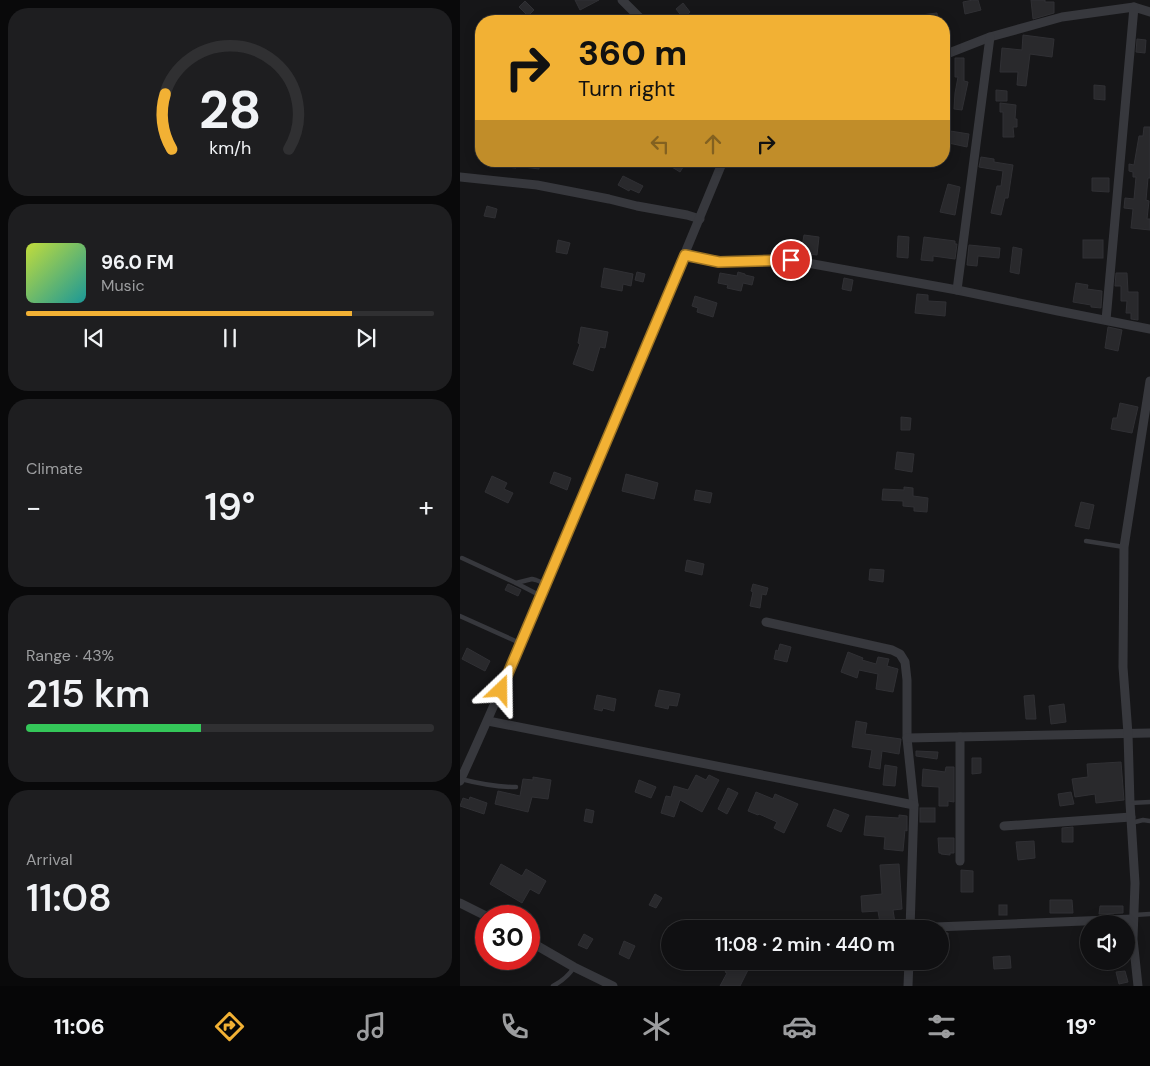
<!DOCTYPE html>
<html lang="en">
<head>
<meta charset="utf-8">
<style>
	body { margin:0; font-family:"DM Sans",sans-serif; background:#1e1e20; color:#f1f3f6; height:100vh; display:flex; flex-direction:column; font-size:19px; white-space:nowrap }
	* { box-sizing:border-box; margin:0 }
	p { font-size:16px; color:#9c9d9f }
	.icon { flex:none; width:28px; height:28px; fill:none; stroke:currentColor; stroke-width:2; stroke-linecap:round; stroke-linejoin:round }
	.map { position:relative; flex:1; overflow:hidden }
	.details { display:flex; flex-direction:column; gap:8px; padding:8px; background:#09090a; width:460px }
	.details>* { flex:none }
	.guide { position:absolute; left:15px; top:15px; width:475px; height:152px; border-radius:20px; box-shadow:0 2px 12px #0003,0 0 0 1px #303032; background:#f2b134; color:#111; overflow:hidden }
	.buttons { position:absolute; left:620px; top:915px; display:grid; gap:10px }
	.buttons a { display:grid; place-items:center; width:55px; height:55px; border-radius:50%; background:#101012; box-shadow:0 2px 12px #0003,0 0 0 1px #303032; font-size:25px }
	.speed { position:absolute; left:15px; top:905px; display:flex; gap:10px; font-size:25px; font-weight:700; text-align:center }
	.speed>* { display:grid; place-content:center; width:65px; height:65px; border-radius:50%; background:#101012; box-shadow:0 2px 12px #0003,0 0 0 1px #303032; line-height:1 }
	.speed .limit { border:8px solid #d22; background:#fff; color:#111 }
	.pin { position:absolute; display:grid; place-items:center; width:42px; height:42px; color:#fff; margin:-21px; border:2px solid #fff; border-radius:50%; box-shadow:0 1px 5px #0007 }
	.me { position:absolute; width:55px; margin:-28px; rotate:23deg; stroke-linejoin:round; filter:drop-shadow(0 0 4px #0008) }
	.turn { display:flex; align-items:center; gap:18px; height:105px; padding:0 20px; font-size:22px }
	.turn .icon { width:65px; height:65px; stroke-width:2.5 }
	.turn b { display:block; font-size:35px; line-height:42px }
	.lanes { display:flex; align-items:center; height:48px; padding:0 20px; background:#0003; justify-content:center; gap:25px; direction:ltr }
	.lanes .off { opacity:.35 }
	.big { font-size:38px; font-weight:600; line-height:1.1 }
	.details .tile { flex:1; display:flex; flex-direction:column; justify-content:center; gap:8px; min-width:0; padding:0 18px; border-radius:20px; background:#1e1e20 }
	.details .dial { align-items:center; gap:0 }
	.dial svg { height:130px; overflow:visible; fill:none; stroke:#303032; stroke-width:7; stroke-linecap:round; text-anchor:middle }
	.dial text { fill:#f1f3f6; stroke:none }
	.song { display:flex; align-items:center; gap:15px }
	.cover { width:60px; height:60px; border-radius:8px; background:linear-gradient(135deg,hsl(70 70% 55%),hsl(180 70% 35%)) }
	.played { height:5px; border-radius:2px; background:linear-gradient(90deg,#f2b134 80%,#303032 80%) }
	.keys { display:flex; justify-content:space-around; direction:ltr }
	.heat { display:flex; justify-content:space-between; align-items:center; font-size:28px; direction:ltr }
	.charge { height:8px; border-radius:4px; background:linear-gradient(90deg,#34c759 43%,#303032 0) }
	.trip { position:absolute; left:201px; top:920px; width:288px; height:50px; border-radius:25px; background:#101012; box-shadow:0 2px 12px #0003,0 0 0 1px #303032; font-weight:600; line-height:50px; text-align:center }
	.menu { display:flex; height:80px; justify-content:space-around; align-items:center; background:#060607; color:#9c9d9f }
	.menu .icon { width:35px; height:35px }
	.menu .current { color:#f2b134 }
	.menu b { font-size:22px; color:#f1f3f6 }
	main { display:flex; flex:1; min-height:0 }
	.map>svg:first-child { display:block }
	.building { fill:#29292c; stroke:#303034 }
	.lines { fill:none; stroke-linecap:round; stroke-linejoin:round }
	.lane { stroke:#37383d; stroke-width:4.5 }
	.street { stroke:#37383d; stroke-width:9 }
	.route-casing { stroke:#9d7322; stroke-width:12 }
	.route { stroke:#f2b134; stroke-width:9 }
</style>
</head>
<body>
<main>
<section class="details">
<div class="tile dial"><svg viewBox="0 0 100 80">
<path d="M14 69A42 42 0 1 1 86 69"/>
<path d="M14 69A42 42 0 0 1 10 35" stroke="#f2b134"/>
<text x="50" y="56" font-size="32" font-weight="700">28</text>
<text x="50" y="72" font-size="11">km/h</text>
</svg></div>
<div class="tile">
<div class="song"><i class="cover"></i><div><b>96.0 FM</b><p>Music</p></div></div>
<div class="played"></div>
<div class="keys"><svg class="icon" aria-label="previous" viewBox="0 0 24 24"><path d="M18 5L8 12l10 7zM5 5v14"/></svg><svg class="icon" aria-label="pause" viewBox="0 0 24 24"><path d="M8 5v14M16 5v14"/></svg><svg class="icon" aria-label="next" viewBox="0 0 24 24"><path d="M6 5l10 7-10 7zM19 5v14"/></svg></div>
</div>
<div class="tile"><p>Climate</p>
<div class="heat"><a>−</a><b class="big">19°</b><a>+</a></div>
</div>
<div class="tile"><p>Range · 43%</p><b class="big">215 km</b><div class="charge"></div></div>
<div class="tile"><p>Arrival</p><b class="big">11:08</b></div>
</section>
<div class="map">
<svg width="690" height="986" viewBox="0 0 690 986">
	<rect width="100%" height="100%" fill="#161618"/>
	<!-- building -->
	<g class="building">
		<polygon points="115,0 139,0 120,10"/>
		<polygon points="513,0 518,0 521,10 505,14 503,2"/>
		<polygon points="571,0 585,0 585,2 594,2 594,13 573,19"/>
		<polygon points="65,1 74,10 68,16 59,7"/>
		<polygon points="223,3 230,12 223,18 216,9"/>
		<polygon points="477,13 478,21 462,21 461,15"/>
		<polygon points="563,35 594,39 592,57 570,54 566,86 557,85 558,72 540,72 542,48 562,50"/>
		<polygon points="677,39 686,40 685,53 676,52"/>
		<polygon points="495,58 504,58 504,81 508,82 502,110 494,109 495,93 498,77 495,77"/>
		<polygon points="634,85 645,86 645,100 634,99"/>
		<polygon points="536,90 547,91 547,101 536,101"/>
		<polygon points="540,103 556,105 555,119 557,119 557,127 553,127 554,137 543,137 543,112 540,112"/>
		<polygon points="684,127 690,127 690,178 688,178 686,200 689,201 687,219 690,219 690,230 671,228 673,209 664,208 665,198 674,199 676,177 673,177 673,172 669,171 669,164 674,165 679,136 683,136"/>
		<polygon points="484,130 509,134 507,147 484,142"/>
		<polygon points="521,157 534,159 534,162 553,165 548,198 545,198 541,215 531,213 537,186 541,186 543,171 519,167"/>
		<polygon points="36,161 80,161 79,169 56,166 56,168 36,166"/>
		<polygon points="202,161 227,161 220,172"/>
		<polygon points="163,176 183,186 179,193 170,189 169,191 158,185"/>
		<polygon points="632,178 649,178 649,192 632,191"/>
		<polygon points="488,184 500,187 495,215 480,212"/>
		<polygon points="27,206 37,209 35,218 24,216"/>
		<polygon points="344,235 359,237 357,255 341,253"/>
		<polygon points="438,236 449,237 448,258 437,257"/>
		<polygon points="464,237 495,241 495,244 497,244 495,259 473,256 473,261 461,260"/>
		<polygon points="98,240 110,243 107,254 96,252"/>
		<rect x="623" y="240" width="20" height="18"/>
		<polygon points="509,245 540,248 539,258 518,256 517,266 507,265"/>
		<polygon points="553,247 562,249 559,274 550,272"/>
		<polygon points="144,268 173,274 171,286 163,284 162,291 141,287"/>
		<polygon points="177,272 185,274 183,282 175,280"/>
		<polygon points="278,272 285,274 285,275 294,277 292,285 283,283 281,291 267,288 268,285 258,283 260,273 277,276"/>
		<polygon points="656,273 667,273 668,292 678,292 678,320 671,319 671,313 666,313 667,301 661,301 661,286 655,286"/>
		<polygon points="384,278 393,280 391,291 382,289"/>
		<polygon points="616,283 628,285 627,289 642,291 641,308 631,307 631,305 613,302"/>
		<polygon points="457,294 468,295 468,301 486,302 485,316 455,313"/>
		<polygon points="235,296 257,303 253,317 237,312 238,308 232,306"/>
		<polygon points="121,327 148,332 145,348 140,347 133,371 113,364 120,344 118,343"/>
		<polygon points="648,327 662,330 658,351 645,348"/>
		<polygon points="660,403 678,407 672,433 651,429 653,418 657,418"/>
		<polygon points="441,417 451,418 450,430 441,430"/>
		<polygon points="437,452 454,454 452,472 435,469"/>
		<polygon points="94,472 111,478 107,490 90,483"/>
		<polygon points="166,474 198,483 194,499 162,491"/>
		<polygon points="32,476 47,483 44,489 53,493 48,503 25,492"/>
		<polygon points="444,487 453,488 453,496 468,498 467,512 454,511 454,507 443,506 443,501 422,500 423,489 444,490"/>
		<polygon points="236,490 252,493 250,503 234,500"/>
		<polygon points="621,502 634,505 629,529 615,526"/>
		<polygon points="227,560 244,564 242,575 225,571"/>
		<polygon points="410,569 424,570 423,582 409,580"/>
		<polygon points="48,584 61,590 58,596 45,590"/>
		<polygon points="293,584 308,588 306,595 302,594 300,608 290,606 293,592 291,591"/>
		<polygon points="320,644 331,647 327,662 314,659 316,650 318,651"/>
		<polygon points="7,648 30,661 25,671 2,659"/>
		<polygon points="388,652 403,658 402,660 416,664 418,657 429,659 427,666 438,669 433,692 416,689 418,674 399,670 397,678 381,672"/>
		<polygon points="199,690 220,694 217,706 209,705 208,709 195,706"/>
		<polygon points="137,695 156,699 154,711 143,708 142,711 134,709"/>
		<polygon points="574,695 576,719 566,719 564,696"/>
		<polygon points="604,704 606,722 591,724 589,706"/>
		<polygon points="396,721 407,723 405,734 441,739 439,754 422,751 420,769 409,767 412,750 392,747"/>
		<polygon points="456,751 478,752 477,759 456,756"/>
		<polygon points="512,758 521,758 521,773 512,774"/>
		<polygon points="661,762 664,800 636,803 635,794 615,797 612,779 628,777 627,764"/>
		<polygon points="425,765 437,767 435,786 423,785"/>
		<polygon points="486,767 494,767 494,802 488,801 488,806 479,806 479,787 462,786 463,769 485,772"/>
		<polygon points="236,775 246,780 249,775 259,780 242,812 220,800 214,817 201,813 206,796 211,797 214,786 228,790"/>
		<polygon points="73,777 91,780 88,799 72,797 68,812 35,804 38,791 60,796 63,779 73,780"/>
		<polygon points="179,780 196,787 191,798 175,792"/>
		<polygon points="268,788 278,793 267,814 258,809"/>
		<polygon points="296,792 313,799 315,794 338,804 324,833 314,828 317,822 299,814 298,815 288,811"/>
		<polygon points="611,792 614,804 600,806 598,794"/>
		<polygon points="10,797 27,803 24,814 0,806 3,798 9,800"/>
		<rect x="460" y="808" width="15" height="14"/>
		<polygon points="126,809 134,811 132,823 124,821"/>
		<polygon points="374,809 389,815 381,832 367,826"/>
		<polygon points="439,815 447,816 447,831 445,830 443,851 424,849 425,837 404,835 406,816 439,818"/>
		<polygon points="613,827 613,842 602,842 602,828"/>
		<polygon points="478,838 494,838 494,853 490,853 490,855 481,854 481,853 479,853"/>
		<polygon points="574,841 575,858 558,860 556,842"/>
		<polygon points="41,864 62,876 66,869 86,881 79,894 70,889 62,903 30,884"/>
		<polygon points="439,864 442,909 433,910 436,929 421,929 418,911 402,912 401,896 422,894 420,865"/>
		<polygon points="501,870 513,871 513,892 501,892"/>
		<polygon points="195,894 202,898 196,908 189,905"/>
		<polygon points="590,900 612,900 613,913 590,913"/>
		<rect x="539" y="905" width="8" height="10"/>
		<polygon points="640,906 663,906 663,913 639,914"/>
		<polygon points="480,933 488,933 488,942 480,943"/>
		<polygon points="124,934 133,939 127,949 118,945"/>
		<polygon points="164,941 175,946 169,959 159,954"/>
		<polygon points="550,956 551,968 534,969 533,957"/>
		<polygon points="268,961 281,961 290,966 280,986 260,986 267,973 265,972 267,969 265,968"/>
		<polygon points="665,971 668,982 659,984 656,972"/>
	</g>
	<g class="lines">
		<!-- lane -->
		<g class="lane">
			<polyline points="626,541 664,547"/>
			<polyline points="2,558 56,583 72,579 76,580 86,584"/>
			<polyline points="56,583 81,596"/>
			<polyline points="0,616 60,643"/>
			<path d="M1 779C20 784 37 787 56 787"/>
			<polyline points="670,803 690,802"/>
			<polyline points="671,823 683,820 690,821"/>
			<polyline points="674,915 690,914"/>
			<path d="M93 986C102 981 109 976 114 967"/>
		</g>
		<!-- street -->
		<g class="street">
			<polyline points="162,0 183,21"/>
			<polyline points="484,55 530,37 602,17 674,7 690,12"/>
			<polyline points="0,177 77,185 149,199 177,206 227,215 240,219"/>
			<polyline points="225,255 259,262 331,260 497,290 598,311 690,329"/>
			<polyline points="497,290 530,37"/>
			<polyline points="646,320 674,7"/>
			<polyline points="306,622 432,650 440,654 445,662 447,680 447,738 454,805 450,929"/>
			<polyline points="28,721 454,805"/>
			<polyline points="500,737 500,861"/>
			<polyline points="447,738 690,733"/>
			<path d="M0 781C43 687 83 592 123 496 170 385 217 273 263 161"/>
			<polyline points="544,826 671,817"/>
			<polyline points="0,903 26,916"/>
			<polyline points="450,928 673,919"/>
			<polyline points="69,941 114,967 153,986"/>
			<polyline points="448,986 449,961"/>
			<polyline points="678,986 673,939 675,883 670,803 668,734 663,667 664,547 690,381"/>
		</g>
	</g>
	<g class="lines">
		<defs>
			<polyline id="route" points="41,690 225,255 259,262 331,260"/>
		</defs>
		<!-- route casing -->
		<use href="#route" class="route-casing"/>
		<!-- route -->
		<use href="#route" class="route"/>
	</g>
</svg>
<div class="buttons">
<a><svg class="icon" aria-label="sound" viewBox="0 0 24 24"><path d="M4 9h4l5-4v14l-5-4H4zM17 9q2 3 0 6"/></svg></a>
</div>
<div class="speed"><div class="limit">30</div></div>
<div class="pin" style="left:331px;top:260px;background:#d93025"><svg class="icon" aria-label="arrive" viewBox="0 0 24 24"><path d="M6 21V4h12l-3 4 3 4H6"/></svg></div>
<svg class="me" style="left:41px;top:690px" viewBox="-20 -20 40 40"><path d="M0-17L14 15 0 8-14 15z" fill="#f2b134" stroke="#fff" stroke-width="4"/></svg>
<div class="trip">11:08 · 2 min · 440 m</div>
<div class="guide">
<div class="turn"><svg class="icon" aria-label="right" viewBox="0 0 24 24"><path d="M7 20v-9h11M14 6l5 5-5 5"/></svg><div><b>360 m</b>Turn right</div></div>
<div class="lanes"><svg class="icon off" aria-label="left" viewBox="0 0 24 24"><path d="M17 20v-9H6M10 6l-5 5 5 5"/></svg><svg class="icon off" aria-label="ahead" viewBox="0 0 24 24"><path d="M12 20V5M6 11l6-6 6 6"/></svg><svg class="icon" aria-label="right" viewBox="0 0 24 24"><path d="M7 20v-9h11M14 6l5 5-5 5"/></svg></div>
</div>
</div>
</main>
<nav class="menu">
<b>11:06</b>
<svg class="icon current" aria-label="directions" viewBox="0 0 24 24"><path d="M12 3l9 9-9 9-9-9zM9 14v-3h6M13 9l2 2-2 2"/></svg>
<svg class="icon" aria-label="music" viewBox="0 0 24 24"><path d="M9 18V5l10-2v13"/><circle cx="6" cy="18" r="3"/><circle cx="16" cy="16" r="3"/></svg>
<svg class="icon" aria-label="phone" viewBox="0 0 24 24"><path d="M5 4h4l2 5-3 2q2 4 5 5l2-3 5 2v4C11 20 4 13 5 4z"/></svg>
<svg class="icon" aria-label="climate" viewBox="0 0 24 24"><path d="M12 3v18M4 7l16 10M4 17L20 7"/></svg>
<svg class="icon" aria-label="car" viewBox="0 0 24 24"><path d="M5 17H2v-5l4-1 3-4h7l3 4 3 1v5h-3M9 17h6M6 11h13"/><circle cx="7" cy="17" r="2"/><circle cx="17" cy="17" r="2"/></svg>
<svg class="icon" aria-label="filters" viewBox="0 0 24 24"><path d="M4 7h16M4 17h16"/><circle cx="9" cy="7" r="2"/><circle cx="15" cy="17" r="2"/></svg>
<b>19°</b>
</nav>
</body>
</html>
